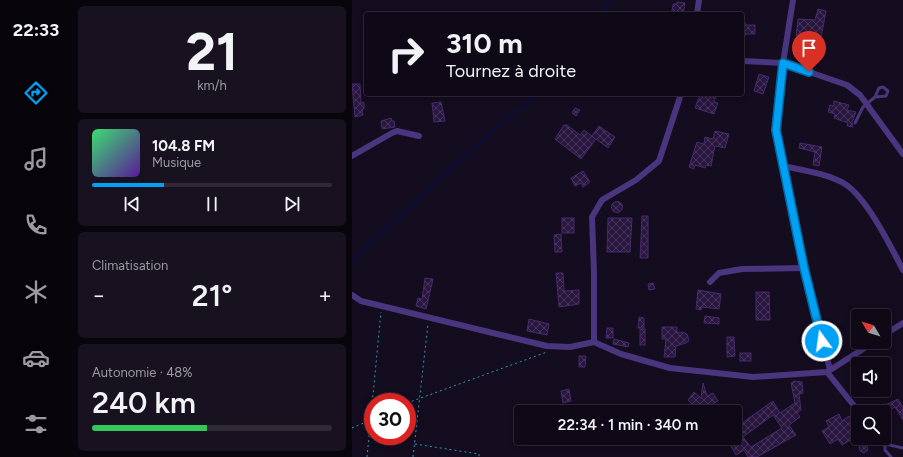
<!DOCTYPE html>
<html lang="fr">
<head>
<meta charset="utf-8">
<style>
	body { margin:0; font-family:Figtree,sans-serif; background:#181220; color:#f1f3f6; height:100vh; display:flex; flex-direction:column; font-size:15px; white-space:nowrap }
	* { box-sizing:border-box; margin:0 }
	p { font-size:13px; color:#9b9aa1 }
	.icon { flex:none; width:22px; height:22px; fill:none; stroke:currentColor; stroke-width:2; stroke-linecap:round; stroke-linejoin:round }
	.map { position:relative; flex:1; overflow:hidden }
	.details { display:flex; flex-direction:column; gap:6px; padding:6px; background:#08050d; width:280px }
	.details>* { flex:none }
	.banner { position:absolute; left:12px; top:12px; width:380px; height:84px; border-radius:4px; box-shadow:0 2px 10px #0003,0 0 0 1px #2f2a36; background:#0f0917; color:#f1f3f6; overflow:hidden }
	.needle { width:26px; rotate:308deg }
	.controls { position:absolute; left:499px; top:309px; display:grid; gap:8px }
	.controls a { display:grid; place-items:center; width:40px; height:40px; border-radius:4px; background:#0f0917; box-shadow:0 2px 10px #0003,0 0 0 1px #2f2a36; font-size:20px }
	.speed { position:absolute; left:12px; top:393px; display:flex; gap:8px; font-size:20px; font-weight:700; text-align:center }
	.speed>* { display:grid; place-content:center; width:52px; height:52px; border-radius:50%; background:#0f0917; box-shadow:0 2px 10px #0003,0 0 0 1px #2f2a36; line-height:1 }
	.speed .limit { border:6px solid #d22; background:#fff; color:#111 }
	.pin { position:absolute; display:grid; place-items:center; width:34px; height:34px; color:#fff; margin:-41px -17px; border-radius:50% 50% 50% 0; rotate:-45deg; box-shadow:0 0 4px #0007 }
	.pin .icon { rotate:45deg }
	.me { position:absolute; width:44px; margin:-22px; rotate:346deg; stroke-linejoin:round; filter:drop-shadow(0 0 3px #0008) }
	.turn { display:flex; align-items:center; gap:14px; height:84px; padding:0 16px; font-size:18px }
	.turn .icon { width:52px; height:52px; stroke-width:2.5 }
	.turn b { display:block; font-size:28px; line-height:34px }
	.big { font-size:30px; font-weight:600; line-height:1.1 }
	.details .card { flex:1; display:flex; flex-direction:column; justify-content:center; gap:6px; min-width:0; padding:0 14px; border-radius:6px; background:#181220 }
	.details .dial { align-items:center; gap:0 }
	.dial b { font-size:52px; line-height:1 }
	.song { display:flex; align-items:center; gap:12px }
	.cover { width:48px; height:48px; border-radius:6px; background:linear-gradient(135deg,hsl(140 70% 55%),hsl(270 70% 35%)) }
	.played { height:4px; border-radius:2px; background:linear-gradient(90deg,#00a0f5 30%,#2f2a36 30%) }
	.keys { display:flex; justify-content:space-around; direction:ltr }
	.heat { display:flex; justify-content:space-between; align-items:center; font-size:22px; direction:ltr }
	.charge { height:6px; border-radius:3px; background:linear-gradient(90deg,#34c759 48%,#2f2a36 0) }
	.trip { position:absolute; left:162px; top:405px; width:228px; height:40px; border-radius:4px; background:#0f0917; box-shadow:0 2px 10px #0003,0 0 0 1px #2f2a36; font-weight:600; line-height:40px; text-align:center }
	main { display:flex; flex:1; min-height:0 }
	.dock { display:flex; flex-direction:column; width:72px; justify-content:space-around; align-items:center; background:#060409; color:#9b9aa1 }
	.dock .icon { width:28px; height:28px }
	.dock .current { color:#00a0f5 }
	.dock b { font-size:18px; color:#f1f3f6 }
	.map>svg:first-child { display:block }
	.lines { fill:none; stroke-linecap:round; stroke-linejoin:round }
	.stream { stroke:#080e3c; stroke-width:2 }
	.building { fill:url(#building-cross-hatch); stroke:#47296d; fill-rule:evenodd }
	.path { stroke:#2a99b3; stroke-width:1; stroke-dasharray:2 3; stroke-linecap:butt }
	.lane { stroke:#4a357f; stroke-width:3 }
	.street { stroke:#4a357f; stroke-width:6 }
	.route-casing { stroke:#00689f; stroke-width:10 }
	.route { stroke:#00a0f5; stroke-width:7 }
</style>
</head>
<body>
<main>
<nav class="dock">
<b>22:33</b>
<svg class="icon current" aria-label="directions" viewBox="0 0 24 24"><path d="M12 3l9 9-9 9-9-9zM9 14v-3h6M13 9l2 2-2 2"/></svg>
<svg class="icon" aria-label="music" viewBox="0 0 24 24"><path d="M9 18V5l10-2v13"/><circle cx="6" cy="18" r="3"/><circle cx="16" cy="16" r="3"/></svg>
<svg class="icon" aria-label="phone" viewBox="0 0 24 24"><path d="M5 4h4l2 5-3 2q2 4 5 5l2-3 5 2v4C11 20 4 13 5 4z"/></svg>
<svg class="icon" aria-label="climate" viewBox="0 0 24 24"><path d="M12 3v18M4 7l16 10M4 17L20 7"/></svg>
<svg class="icon" aria-label="car" viewBox="0 0 24 24"><path d="M5 17H2v-5l4-1 3-4h7l3 4 3 1v5h-3M9 17h6M6 11h13"/><circle cx="7" cy="17" r="2"/><circle cx="17" cy="17" r="2"/></svg>
<svg class="icon" aria-label="filters" viewBox="0 0 24 24"><path d="M4 7h16M4 17h16"/><circle cx="9" cy="7" r="2"/><circle cx="15" cy="17" r="2"/></svg>
</nav>
<section class="details">
<div class="card dial"><b>21</b><p>km/h</p></div>
<div class="card">
<div class="song"><i class="cover"></i><div><b>104.8 FM</b><p>Musique</p></div></div>
<div class="played"></div>
<div class="keys"><svg class="icon" aria-label="previous" viewBox="0 0 24 24"><path d="M18 5L8 12l10 7zM5 5v14"/></svg><svg class="icon" aria-label="pause" viewBox="0 0 24 24"><path d="M8 5v14M16 5v14"/></svg><svg class="icon" aria-label="next" viewBox="0 0 24 24"><path d="M6 5l10 7-10 7zM19 5v14"/></svg></div>
</div>
<div class="card"><p>Climatisation</p>
<div class="heat"><a>−</a><b class="big">21°</b><a>+</a></div>
</div>
<div class="card"><p>Autonomie · 48%</p><b class="big">240 km</b><div class="charge"></div></div>
</section>
<div class="map">
<svg width="551" height="457" viewBox="0 0 551 457">
	<defs>
		<pattern id="building-cross-hatch" width="8" height="8" patternUnits="userSpaceOnUse"><rect width="8" height="8" fill="#2a1740"/><path d="M0 0l8 8M0 8l8-8" fill="none" stroke="#48375d"/></pattern>
	</defs>
	<rect width="100%" height="100%" fill="#140c1f"/>
	<g class="lines">
		<!-- stream -->
		<g class="stream">
			<polyline points="251,14 257,0"/>
			<polyline points="0,260 156,117 188,94"/>
		</g>
	</g>
	<!-- building -->
	<g class="building">
		<polygon points="325,2 333,3 331,14 323,14 323,12 320,11 321,4 325,4"/>
		<polygon points="466,9 474,11 469,38 444,36 446,19 463,20"/>
		<polygon points="390,17 394,25 403,25 403,34 394,34 390,40"/>
		<polygon points="407,74 417,77 411,94 402,91"/>
		<polygon points="0,84 8,84 9,103 12,102 12,109 10,109 11,115 3,117"/>
		<polygon points="348,94 365,94 362,102 366,103 362,114 343,108"/>
		<polygon points="482,101 497,105 495,110 504,112 500,122 501,127 495,126 496,123 482,118 483,114 476,112 478,105 481,106"/>
		<polygon points="89,102 93,121 82,122 80,103"/>
		<polygon points="223,108 228,110 224,116 220,113"/>
		<polygon points="39,118 40,121 42,121 43,127 30,129 29,121"/>
		<polygon points="212,125 215,125 228,135 232,130 240,136 247,126 263,137 256,148 244,139 229,159 203,139"/>
		<polygon points="363,131 377,134 373,148 363,146 359,166 354,165 353,168 343,165 342,169 337,167 345,142 352,144 353,137 361,139"/>
		<polygon points="448,143 470,147 467,166 461,165 463,152 447,148"/>
		<polygon points="231,171 238,182 231,187 229,183 223,186 219,178"/>
		<circle cx="265" cy="207" r="5.5"/>
		<polygon points="290,216 296,216 296,258 288,258"/>
		<rect x="210" y="218" width="12" height="15"/>
		<polygon points="256,218 280,218 278,252 255,252"/>
		<polygon points="209,234 210,252 203,252 202,235"/>
		<polygon points="204,273 211,273 212,291 227,290 227,304 207,307"/>
		<polygon points="73,278 81,279 74,309 64,306 66,298 70,299"/>
		<polygon points="301,283 303,289 297,290 296,284"/>
		<polygon points="346,290 369,294 367,309 350,307 349,310 344,309"/>
		<polygon points="404,292 417,292 418,320 404,320"/>
		<polygon points="353,316 367,318 367,324 352,323"/>
		<polygon points="287,317 292,318 292,328 286,328"/>
		<polygon points="177,319 197,324 195,335 175,331"/>
		<polygon points="310,327 325,327 325,333 331,332 335,334 336,337 337,341 334,343 324,346 323,357 312,357 314,339 310,339"/>
		<polygon points="255,328 261,328 261,338 254,338"/>
		<rect x="288" y="329" width="5" height="16"/>
		<polygon points="375,337 382,337 383,356 375,357"/>
		<polygon points="262,339 277,343 276,347 261,344"/>
		<rect x="388" y="353" width="11" height="8"/>
		<polygon points="227,356 234,356 233,367 227,367"/>
		<path d="M442 381 450 382 451 393 447 394 449 410 445 413 448 417 437 425 444 435 405 457H396L392 450 384 455 379 446 386 441 383 437V428L421 401 428 413 443 403 439 383ZM421 415 430 428 399 447 391 437Z"/>
		<polygon points="351,383 355,396 361,393 366,401 361,404 357,412 347,412 336,400 342,392 349,398"/>
		<polygon points="217,389 219,401 211,403 209,391"/>
		<polygon points="546,399 551,408 551,420 543,407 532,413 529,407"/>
		<polygon points="487,414 490,421 497,416 504,426 498,430 502,438 490,445 486,439 478,444 470,431 477,427 474,421"/>
		<polygon points="510,444 515,446 516,450 512,453 508,451 507,447"/>
	</g>
	<g class="lines">
		<!-- path -->
		<g class="path">
			<polyline points="55,403 195,352"/>
			<polyline points="0,428 21,419"/>
			<polyline points="63,444 127,454 127,457"/>
			<polyline points="15,457 29,312"/>
			<polyline points="61,457 76,324"/>
		</g>
		<!-- lane -->
		<g class="lane">
			<polyline points="503,123 511,107 523,97 527,88 531,87 536,91 534,96 523,97"/>
			<polyline points="539,457 533,450 533,444 551,448"/>
		</g>
		<!-- street -->
		<g class="street">
			<polyline points="441,0 431,63 424,130 452,268 478,370"/>
			<polyline points="345,14 347,0"/>
			<polyline points="390,61 431,63 495,85 508,95 551,154"/>
			<polyline points="329,94 307,161 284,180 250,200 240,217 242,273 242,342 269,354 318,368 401,377 475,372 522,342"/>
			<polyline points="0,156 40,133 45,131 67,136"/>
			<path d="M431 166C450 170 477 174 493 184 515 198 539 247 551 270"/>
			<polyline points="358,282 367,273 390,269 452,268"/>
			<polyline points="0,295 9,301 195,346 218,347 242,342"/>
			<polyline points="532,335 551,323"/>
			<polyline points="475,372 507,412"/>
			<polyline points="528,438 533,444"/>
		</g>
	</g>
	<g class="lines">
		<defs>
			<polyline id="route" points="457,72 431,63 424,130 452,268 470,341"/>
		</defs>
		<!-- route casing -->
		<use href="#route" class="route-casing"/>
		<!-- route -->
		<use href="#route" class="route"/>
	</g>
</svg>
<div class="controls">
<a><svg class="needle" viewBox="-14 -14 28 28"><path d="M0-13l5 13h-10z" fill="#e53935"/><path d="M0 13l5-13h-10z" fill="#9b9aa1"/></svg></a>
<a><svg class="icon" aria-label="sound" viewBox="0 0 24 24"><path d="M4 9h4l5-4v14l-5-4H4zM17 9q2 3 0 6"/></svg></a>
<a><svg class="icon" aria-label="search" viewBox="0 0 24 24"><circle cx="10" cy="10" r="6"/><path d="M15 15l6 6"/></svg></a>
</div>
<div class="speed"><div class="limit">30</div></div>
<div class="pin" style="left:457px;top:72px;background:#d93025"><svg class="icon" aria-label="arrive" viewBox="0 0 24 24"><path d="M6 21V4h12l-3 4 3 4H6"/></svg></div>
<svg class="me" style="left:470px;top:341px" viewBox="-20 -20 40 40"><circle r="17" fill="#00a0f5" stroke="#fff" stroke-width="3"/><path d="M0-11L8 9 0 5-8 9z" fill="#fff"/></svg>
<div class="trip">22:34 · 1 min · 340 m</div>
<div class="banner">
<div class="turn"><svg class="icon" aria-label="right" viewBox="0 0 24 24"><path d="M7 20v-9h11M14 6l5 5-5 5"/></svg><div><b>310 m</b>Tournez à droite</div></div>
</div>
</div>
</main>
</body>
</html>
